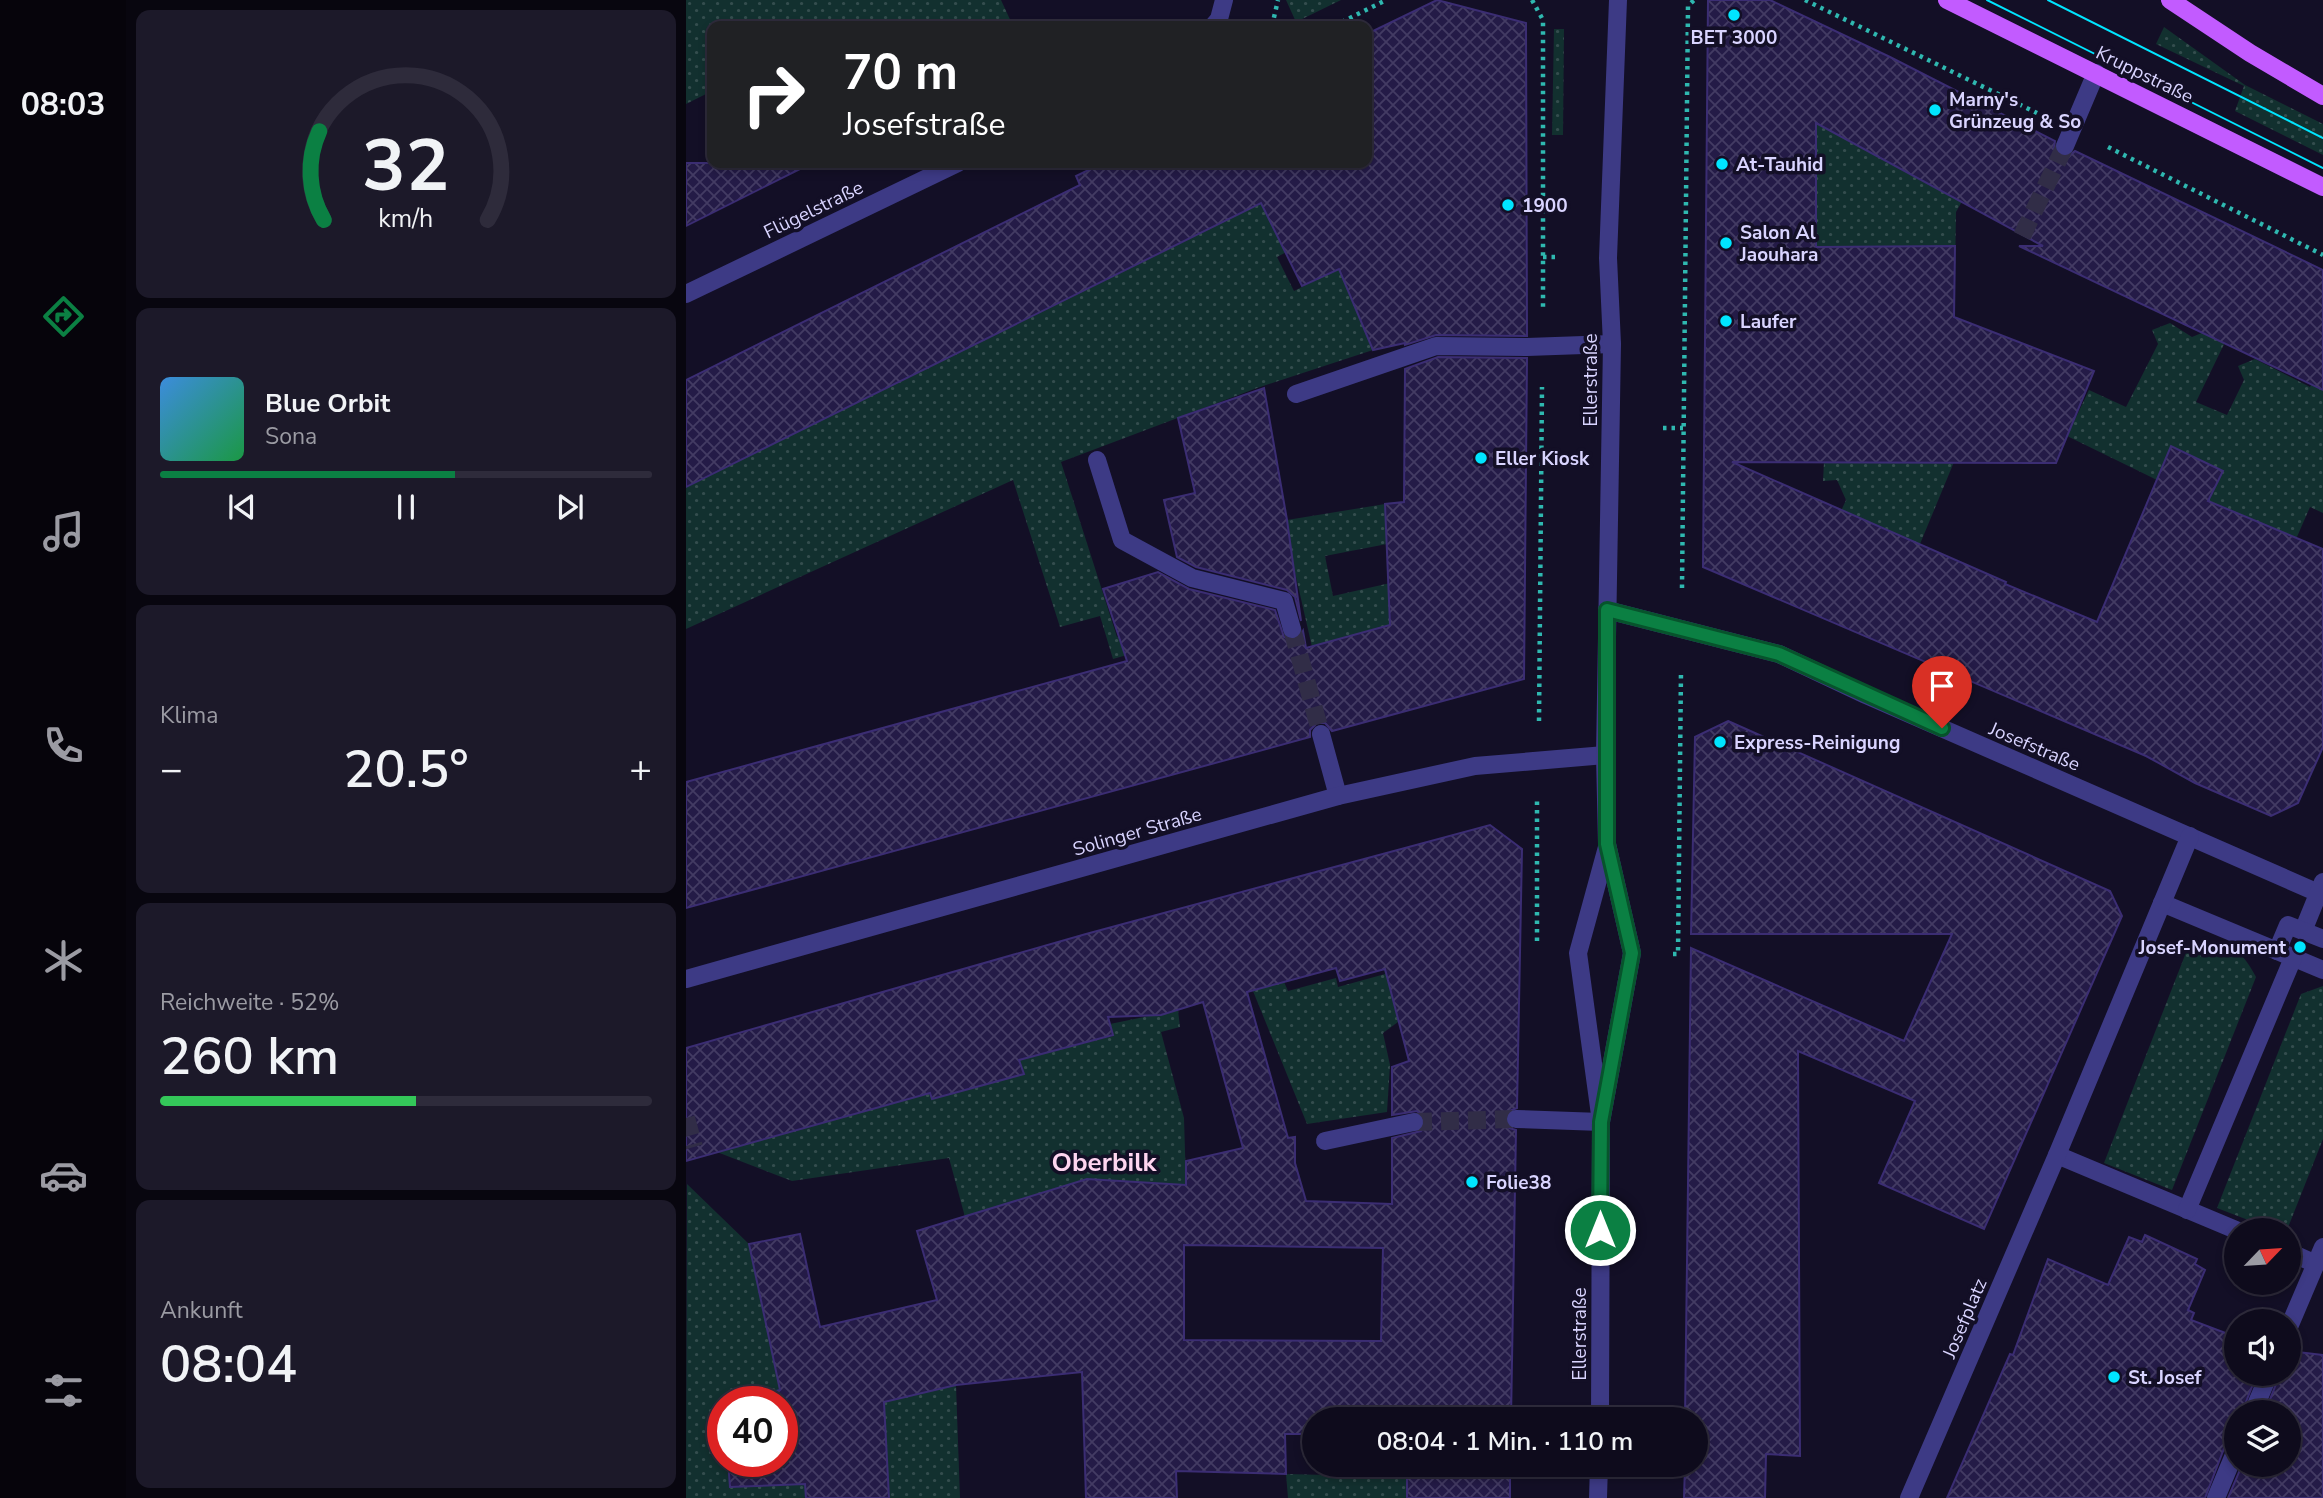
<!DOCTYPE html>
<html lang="de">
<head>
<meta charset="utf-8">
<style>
	body { margin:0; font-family:"Nunito Sans",sans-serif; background:#1c1929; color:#f1f3f6; height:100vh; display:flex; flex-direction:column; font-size:26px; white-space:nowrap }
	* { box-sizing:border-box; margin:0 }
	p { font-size:23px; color:#9b9ba3 }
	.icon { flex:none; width:38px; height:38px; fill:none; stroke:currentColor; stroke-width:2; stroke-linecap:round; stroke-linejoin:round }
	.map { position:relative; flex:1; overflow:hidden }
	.sheet { display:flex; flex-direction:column; gap:10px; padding:10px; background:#08060f; width:560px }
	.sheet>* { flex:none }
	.hud { position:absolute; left:21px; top:21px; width:665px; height:147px; border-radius:14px; box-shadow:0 4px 10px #0003,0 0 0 2px #2e2b3b; background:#202124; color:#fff; overflow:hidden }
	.needle { width:46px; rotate:65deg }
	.tools { position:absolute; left:1538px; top:1218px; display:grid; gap:14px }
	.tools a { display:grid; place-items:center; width:77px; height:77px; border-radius:50%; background:#0e0b1c; box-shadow:0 4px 10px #0003,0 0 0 2px #2e2b3b; font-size:35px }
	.speed { position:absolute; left:21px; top:1386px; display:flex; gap:14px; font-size:35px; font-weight:700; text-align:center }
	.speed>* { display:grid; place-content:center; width:91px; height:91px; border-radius:50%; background:#0e0b1c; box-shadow:0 4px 10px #0003,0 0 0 2px #2e2b3b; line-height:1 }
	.speed .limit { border:10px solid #d22; background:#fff; color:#111 }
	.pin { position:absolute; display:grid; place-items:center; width:60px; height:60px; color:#fff; margin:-72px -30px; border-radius:50% 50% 50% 0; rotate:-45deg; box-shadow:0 0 7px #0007 }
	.pin .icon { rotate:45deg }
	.me { position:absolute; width:77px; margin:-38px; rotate:0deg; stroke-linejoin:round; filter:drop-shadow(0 0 5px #0008) }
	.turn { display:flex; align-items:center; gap:24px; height:147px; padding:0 21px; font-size:32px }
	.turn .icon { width:91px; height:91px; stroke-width:2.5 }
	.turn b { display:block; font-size:49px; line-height:60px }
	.big { font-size:52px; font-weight:600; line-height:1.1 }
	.sheet .card { flex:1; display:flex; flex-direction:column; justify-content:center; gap:10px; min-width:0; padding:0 24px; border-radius:14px; background:#1c1929 }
	.sheet .dial { align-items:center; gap:0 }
	.dial svg { height:182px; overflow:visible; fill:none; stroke:#2e2b3b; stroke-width:7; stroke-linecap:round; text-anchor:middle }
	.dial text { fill:#f1f3f6; stroke:none }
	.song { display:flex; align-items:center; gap:21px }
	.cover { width:84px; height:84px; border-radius:10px; background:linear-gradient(135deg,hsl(210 70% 55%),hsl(140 70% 35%)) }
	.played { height:7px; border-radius:4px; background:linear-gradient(90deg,#0b8043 60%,#2e2b3b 60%) }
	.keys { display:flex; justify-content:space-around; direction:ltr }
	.heat { display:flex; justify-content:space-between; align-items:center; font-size:38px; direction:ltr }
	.charge { height:10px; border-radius:5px; background:linear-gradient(90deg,#34c759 52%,#2e2b3b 0) }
	.trip { position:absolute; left:616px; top:1407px; width:406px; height:70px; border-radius:35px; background:#0e0b1c; box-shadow:0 4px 10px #0003,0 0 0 2px #2e2b3b; font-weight:600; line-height:70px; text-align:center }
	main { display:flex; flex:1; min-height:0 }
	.tab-bar { display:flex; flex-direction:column; width:126px; justify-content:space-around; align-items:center; background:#06040b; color:#9b9ba3 }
	.tab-bar .icon { width:49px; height:49px }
	.tab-bar .selected { color:#0b8043 }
	.tab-bar b { font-size:32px; color:#f1f3f6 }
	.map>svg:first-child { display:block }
	.grass { fill:url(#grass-dots) }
	.building { fill:url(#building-cross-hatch); stroke:#3b2d73; stroke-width:2; fill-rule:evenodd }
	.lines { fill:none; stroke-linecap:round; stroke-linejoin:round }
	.minor-tunnel { stroke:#312d47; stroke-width:18; stroke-dasharray:18 9; stroke-linecap:butt }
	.path { stroke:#2fb8b0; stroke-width:4.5; stroke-dasharray:3.5 5; stroke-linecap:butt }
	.minor { stroke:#3d3a85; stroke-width:18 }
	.major { stroke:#c25bff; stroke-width:18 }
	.tram { stroke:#00e5ff; stroke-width:2 }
	.route-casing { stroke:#07532c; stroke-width:18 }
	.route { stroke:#0b8043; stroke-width:12 }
	.poi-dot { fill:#00e5ff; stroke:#130f26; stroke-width:2.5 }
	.labels { text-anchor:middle; stroke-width:7; stroke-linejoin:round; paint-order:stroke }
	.poi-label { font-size:19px; font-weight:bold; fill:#d9d4ff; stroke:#130f26; text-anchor:start }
	.street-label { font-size:19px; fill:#d9d4ff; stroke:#130f26 }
	.district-label { font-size:26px; font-weight:bold; fill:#ffd6f0; stroke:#130f26 }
</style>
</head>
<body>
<main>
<nav class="tab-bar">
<b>08:03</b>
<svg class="icon selected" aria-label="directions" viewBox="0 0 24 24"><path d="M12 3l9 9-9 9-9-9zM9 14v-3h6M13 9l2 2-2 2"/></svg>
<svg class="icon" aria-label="music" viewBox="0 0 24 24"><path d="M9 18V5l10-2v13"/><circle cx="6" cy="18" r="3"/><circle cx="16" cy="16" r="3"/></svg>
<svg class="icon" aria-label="phone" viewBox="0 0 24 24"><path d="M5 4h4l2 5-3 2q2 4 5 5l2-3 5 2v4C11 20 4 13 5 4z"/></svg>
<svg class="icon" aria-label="climate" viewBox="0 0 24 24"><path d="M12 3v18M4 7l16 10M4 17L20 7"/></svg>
<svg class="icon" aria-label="car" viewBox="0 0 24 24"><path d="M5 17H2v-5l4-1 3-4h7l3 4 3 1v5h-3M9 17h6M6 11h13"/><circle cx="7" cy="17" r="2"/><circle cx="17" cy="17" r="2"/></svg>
<svg class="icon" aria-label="filters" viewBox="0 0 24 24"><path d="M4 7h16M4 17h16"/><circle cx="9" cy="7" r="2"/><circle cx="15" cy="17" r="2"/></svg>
</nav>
<section class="sheet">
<div class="card dial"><svg viewBox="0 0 100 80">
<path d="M14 69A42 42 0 1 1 86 69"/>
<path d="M14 69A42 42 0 0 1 12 30" stroke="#0b8043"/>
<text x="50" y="56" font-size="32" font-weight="700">32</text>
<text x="50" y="72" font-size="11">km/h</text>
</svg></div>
<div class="card">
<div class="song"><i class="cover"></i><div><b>Blue Orbit</b><p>Sona</p></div></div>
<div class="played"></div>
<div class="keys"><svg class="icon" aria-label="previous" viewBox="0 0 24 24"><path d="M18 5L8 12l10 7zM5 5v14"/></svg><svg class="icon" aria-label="pause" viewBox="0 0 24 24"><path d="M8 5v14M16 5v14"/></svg><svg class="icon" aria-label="next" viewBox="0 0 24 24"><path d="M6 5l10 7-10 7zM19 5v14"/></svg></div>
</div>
<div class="card"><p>Klima</p>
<div class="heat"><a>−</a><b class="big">20.5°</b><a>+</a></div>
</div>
<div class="card"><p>Reichweite · 52%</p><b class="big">260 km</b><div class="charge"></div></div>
<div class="card"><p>Ankunft</p><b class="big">08:04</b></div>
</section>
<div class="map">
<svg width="1637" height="1498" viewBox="0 0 1637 1498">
	<defs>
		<pattern id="grass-dots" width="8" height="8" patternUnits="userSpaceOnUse" patternTransform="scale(1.75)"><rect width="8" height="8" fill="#12302f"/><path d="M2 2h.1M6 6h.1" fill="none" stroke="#344d4e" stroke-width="1.8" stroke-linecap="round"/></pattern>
		<pattern id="building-cross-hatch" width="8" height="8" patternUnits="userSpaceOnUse" patternTransform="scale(1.75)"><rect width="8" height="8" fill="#241b47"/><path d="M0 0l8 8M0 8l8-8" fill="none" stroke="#433b63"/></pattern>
	</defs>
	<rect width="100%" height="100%" fill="#130f26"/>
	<!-- grass -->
	<g class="grass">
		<polygon points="0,0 315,0 327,26 26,26 26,91 0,104"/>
		<polygon points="600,0 655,0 610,22"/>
		<polygon points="1478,27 1559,85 1637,124 1637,155 1549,111 1558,86 1470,44"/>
		<polygon points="868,29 878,29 877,135 866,135"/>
		<polygon points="724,119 650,226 591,257 608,291 707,241 687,350 571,388 375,462 431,637 525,608 534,628 427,659 414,616 374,627 327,480 0,629 0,487 574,203 578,208 671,163 681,163 681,158 691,153"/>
		<polygon points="1130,120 1198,160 1211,133 1283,189 1270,212 1269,279 1196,279 1195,247 1139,247 1130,255"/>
		<polygon points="1484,323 1506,337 1518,332 1542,336 1510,402 1541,415 1558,380 1552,366 1569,359 1624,387 1637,364 1637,513 1624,507 1607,546 1561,517 1471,480 1381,436 1403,390 1440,407 1472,344 1466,330"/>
		<polygon points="1127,437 1268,462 1234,544 1155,511 1160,500 1151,480 1137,481 1138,462 1127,462"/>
		<polygon points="699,504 701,544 639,556 647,596 735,576 754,619 626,647 608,568 601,520"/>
		<path d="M1522 942C1549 946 1557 953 1570 977L1486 1190 1418 1163 1501 950Z"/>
		<polygon points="696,958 745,1014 712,1022 697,1033 704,1065 701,1112 621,1124 567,991 583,986 595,975 602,991 650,978 652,987 699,974"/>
		<polygon points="1637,986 1637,1139 1601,1230 1588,1230 1531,1208 1615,994"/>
		<polygon points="492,1010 494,1027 475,1032 498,1118 500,1185 401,1179 279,1217 263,1158 106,1181 31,1152 244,1093 246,1099 337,1074 333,1060 427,1036 424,1024"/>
		<polygon points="1,1184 63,1244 94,1390 46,1402 37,1402 37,1461 42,1461 44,1487 69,1486 68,1461 96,1461 116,1438 120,1498 0,1498"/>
		<polygon points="270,1385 274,1498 203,1498 198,1402"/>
		<polygon points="641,1465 721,1465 721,1498 602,1498 600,1474 641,1475"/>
	</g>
	<!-- building -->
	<g class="building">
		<polygon points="751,0 840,23 841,336 750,335 719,345 719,343 687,350 653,269 616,286 575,203 0,487 0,380 394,185 390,176 417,163 681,163 681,34"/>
		<polygon points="1022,0 1084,0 1204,57 1369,141 1368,148 1374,156 1381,157 1389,151 1637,270 1637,390 1333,246 1357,246 1130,123 1130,247 1269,246 1268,317 1408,371 1370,463 1046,462 1320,582 1319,584 1411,622 1485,446 1537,471 1522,501 1637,549 1637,747 1612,803 1585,816 1509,783 1460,756 1017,567"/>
		<polygon points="0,163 126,163 0,226"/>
		<polygon points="752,357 841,358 838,679 646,731 639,723 631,723 624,730 624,737 0,908 0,782 441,661 417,589 472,572 503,589 589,610 598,637 608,640 614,637 617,631 620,648 704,625 699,504 718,502 719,369"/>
		<polygon points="578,388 601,520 615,621 609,597 601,590 510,567 491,557 478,500 509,493 492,418"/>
		<polygon points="1042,721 1424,891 1436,916 1298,1229 1193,1183 1229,1101 1112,1051 1114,1456 1080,1454 1079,1498 998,1498 999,1465 1010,1465 1010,1419 999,1419 1005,948 1218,1041 1266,934 1005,934 1009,737"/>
		<path d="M804 825 836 849 831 1108 821 1112 819 1119 823 1128 830 1130 825 1419H628V1434H599L600 1474 490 1471 491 1498H400L396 1372 270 1385 198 1402 203 1498H120L119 1484 44 1487 42 1461H96V1402H46L94 1390 63 1244 114 1234 134 1327 251 1300 231 1231 401 1179 500 1185V1161L557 1148 517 1002 475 1015 422 1017 427 1035 333 1060 338 1074 246 1099 244 1093 0 1161V1048L400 934ZM650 968 654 981 699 969 723 1061 706 1067V1115L731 1111 739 1119V1126L735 1131 706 1138V1204L620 1201 609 1163V1137L602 1138 561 992ZM498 1245 697 1248 695 1341 498 1340Z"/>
		<polygon points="1459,1235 1511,1259 1509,1264 1519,1270 1502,1310 1508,1313 1505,1320 1550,1337 1550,1374 1571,1374 1556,1412 1550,1412 1550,1439 1544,1441 1539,1446 1519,1498 1261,1498 1324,1354 1327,1355 1362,1259 1422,1285 1443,1237 1456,1242"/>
		<polygon points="1603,1351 1637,1355 1637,1498 1542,1498 1556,1465 1603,1465 1603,1412 1579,1412 1594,1374 1603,1374"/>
		<rect x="721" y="1465" width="103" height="33"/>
	</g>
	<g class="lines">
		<!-- minor-tunnel -->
		<g class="minor-tunnel">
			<polyline points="1336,236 1379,146"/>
			<polyline points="606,629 635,734"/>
			<polyline points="0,1118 8,1147"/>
			<polyline points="728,1122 830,1119"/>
			<polyline points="703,1419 728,1419"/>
		</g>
		<!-- path -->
		<g class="path">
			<polyline points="846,0 857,20 857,308"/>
			<polyline points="1119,0 1351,113"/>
			<polyline points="586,26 592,0"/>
			<polyline points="648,26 700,0"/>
			<polyline points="1422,147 1637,255"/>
			<polyline points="857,257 872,257"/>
			<polyline points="977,428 997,428"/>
			<polyline points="996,588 1002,6 1008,0"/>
			<polyline points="853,721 856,387"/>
			<polyline points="851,941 851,800"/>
			<polyline points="987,954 992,954 995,671"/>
		</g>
		<!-- minor -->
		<g class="minor">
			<polyline points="527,26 533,19 538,0"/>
			<polyline points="1379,146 1410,73"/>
			<polyline points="0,294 272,163"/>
			<polyline points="610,394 750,346 841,347 926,344"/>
			<polyline points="411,460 436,540 506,578 598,601 606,629"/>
			<polyline points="921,610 1093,654 1180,695 1637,895"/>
			<polyline points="635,734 652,796"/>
			<polyline points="1476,903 1637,970"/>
			<polyline points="1617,931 1637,882"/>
			<polyline points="1591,951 1602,925 1637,939"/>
			<polyline points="0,979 652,796 789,766 919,755"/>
			<polyline points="830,1119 915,1122"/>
			<polyline points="915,1122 946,953 921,844 919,755 926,344 922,258 932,0"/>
			<polyline points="639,1141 728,1122"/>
			<polyline points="1371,1155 1550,1230"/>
			<polyline points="1501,1210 1607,958"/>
			<polyline points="1603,1252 1630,1264"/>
			<polyline points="1603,1327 1637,1247"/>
			<polyline points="1567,1412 1583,1374"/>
			<polyline points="914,1419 915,1122 892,953 921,847"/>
			<polyline points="912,1498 913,1465"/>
			<polyline points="1223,1498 1371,1155 1504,836"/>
			<polyline points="1530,1498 1550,1450"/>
		</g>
		<!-- major -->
		<g class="major">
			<polyline points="1261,0 1637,187"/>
			<polyline points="1484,0 1564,53 1637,96"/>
		</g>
		<!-- tram -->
		<g class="tram">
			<polyline points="1301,0 1637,168"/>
			<polyline points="1362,0 1637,138"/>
		</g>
	</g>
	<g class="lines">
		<defs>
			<polyline id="route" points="914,1230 915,1122 946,953 921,844 921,610 1093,654 1256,728"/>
		</defs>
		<!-- route casing -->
		<use href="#route" class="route-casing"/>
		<!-- route -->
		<use href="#route" class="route"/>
	</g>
	<!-- markers -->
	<g class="poi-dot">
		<circle cx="1048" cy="15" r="7"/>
		<circle cx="1249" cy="110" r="7"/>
		<circle cx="1036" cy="164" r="7"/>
		<circle cx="822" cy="205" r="7"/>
		<circle cx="1040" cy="243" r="7"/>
		<circle cx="1040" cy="321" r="7"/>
		<circle cx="795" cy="458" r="7"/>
		<circle cx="1034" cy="742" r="7"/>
		<circle cx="1614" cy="947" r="7"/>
		<circle cx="786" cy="1182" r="7"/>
		<circle cx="1428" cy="1377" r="7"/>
	</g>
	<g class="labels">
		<!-- poi labels -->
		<g class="poi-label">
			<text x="1048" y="44" text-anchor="middle">BET 3000</text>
			<text x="1263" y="106">Marny's<tspan x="1263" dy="22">Grünzeug &amp; So</tspan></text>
			<text x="1050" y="171">At-Tauhid</text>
			<text x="836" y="212">1900</text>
			<text x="1054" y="239">Salon Al<tspan x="1054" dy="22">Jaouhara</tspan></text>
			<text x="1054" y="328">Laufer</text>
			<text x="809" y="465">Eller Kiosk</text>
			<text x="1048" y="749">Express-Reinigung</text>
			<text x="1600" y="954" text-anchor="end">Josef-Monument</text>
			<text x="800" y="1189">Folie38</text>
			<text x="1442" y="1384">St. Josef</text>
		</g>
		<!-- street labels -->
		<g class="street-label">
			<text transform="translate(1459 74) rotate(26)" y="7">Kruppstraße</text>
			<text transform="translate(127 209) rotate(-26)" y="7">Flügelstraße</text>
			<text transform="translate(904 380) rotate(-90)" y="7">Ellerstraße</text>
			<text transform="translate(1349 746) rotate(23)" y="7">Josefstraße</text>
			<text transform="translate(451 831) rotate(-16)" y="7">Solinger Straße</text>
			<text transform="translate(1278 1318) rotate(-67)" y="7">Josefplatz</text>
			<text transform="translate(893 1334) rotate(-90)" y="7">Ellerstraße</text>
		</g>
		<!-- district labels -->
		<g class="district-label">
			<text x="418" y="1171">Oberbilk</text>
		</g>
	</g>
</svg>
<div class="tools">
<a><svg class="needle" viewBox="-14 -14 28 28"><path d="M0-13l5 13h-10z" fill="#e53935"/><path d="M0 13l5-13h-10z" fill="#9b9ba3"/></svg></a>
<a><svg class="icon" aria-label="sound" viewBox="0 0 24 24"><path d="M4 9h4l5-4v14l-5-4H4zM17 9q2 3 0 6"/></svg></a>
<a><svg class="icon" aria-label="layers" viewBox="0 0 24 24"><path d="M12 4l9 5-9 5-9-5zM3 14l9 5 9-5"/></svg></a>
</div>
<div class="speed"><div class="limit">40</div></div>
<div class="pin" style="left:1256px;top:728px;background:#d93025"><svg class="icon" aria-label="arrive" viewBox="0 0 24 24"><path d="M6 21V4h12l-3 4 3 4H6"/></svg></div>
<svg class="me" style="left:914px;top:1230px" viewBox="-20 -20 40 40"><circle r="17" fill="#0b8043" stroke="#fff" stroke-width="3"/><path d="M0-11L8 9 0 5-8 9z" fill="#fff"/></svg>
<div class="trip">08:04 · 1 Min. · 110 m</div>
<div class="hud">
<div class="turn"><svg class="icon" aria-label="right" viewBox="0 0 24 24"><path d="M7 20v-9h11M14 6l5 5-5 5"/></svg><div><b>70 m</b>Josefstraße</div></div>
</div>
</div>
</main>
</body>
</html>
